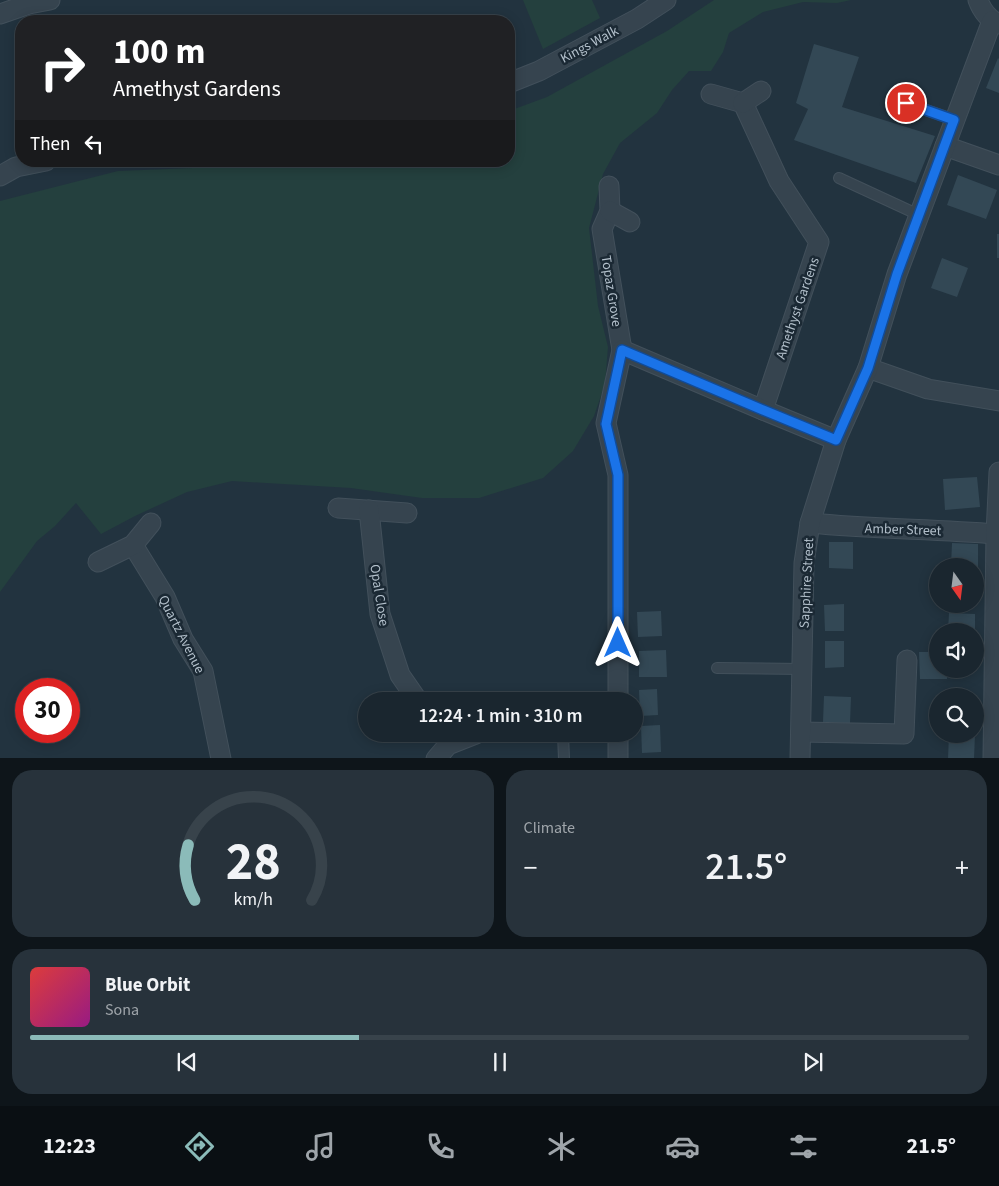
<!DOCTYPE html>
<html lang="en">
<head>
<meta charset="utf-8">
<style>
	body { margin:0; font-family:"Source Sans 3",sans-serif; background:#27323b; color:#f1f3f6; height:100vh; display:flex; flex-direction:column; font-size:19px; white-space:nowrap }
	* { box-sizing:border-box; margin:0 }
	p { font-size:16px; color:#9fa5aa }
	.icon { flex:none; width:28px; height:28px; fill:none; stroke:currentColor; stroke-width:2; stroke-linecap:round; stroke-linejoin:round }
	.map { position:relative; height:758px; overflow:hidden }
	.panel { display:flex; flex-direction:column; gap:12px; padding:12px; background:#0e151a; flex:1 }
	.panel>* { flex:none }
	.guide { position:absolute; left:15px; top:15px; width:500px; height:152px; border-radius:20px; box-shadow:0 2px 12px #0003,0 0 0 1px #38434b; background:#202124; color:#fff; overflow:hidden }
	.needle { width:32px; rotate:166deg }
	.tools { position:absolute; left:929px; top:558px; display:grid; gap:10px }
	.tools a { display:grid; place-items:center; width:55px; height:55px; border-radius:50%; background:#1a262f; box-shadow:0 2px 12px #0003,0 0 0 1px #38434b; font-size:25px }
	.speed { position:absolute; left:15px; top:678px; display:flex; gap:10px; font-size:25px; font-weight:700; text-align:center }
	.speed>* { display:grid; place-content:center; width:65px; height:65px; border-radius:50%; background:#1a262f; box-shadow:0 2px 12px #0003,0 0 0 1px #38434b; line-height:1 }
	.speed .limit { border:8px solid #d22; background:#fff; color:#111 }
	.pin { position:absolute; display:grid; place-items:center; width:42px; height:42px; color:#fff; margin:-21px; border:2px solid #fff; border-radius:50%; box-shadow:0 1px 5px #0007 }
	.me { position:absolute; width:55px; margin:-28px; rotate:0deg; stroke-linejoin:round; filter:drop-shadow(0 0 4px #0008) }
	.turn { display:flex; align-items:center; gap:18px; height:105px; padding:0 15px; font-size:22px }
	.turn .icon { width:65px; height:65px; stroke-width:2.5 }
	.turn b { display:block; font-size:35px; line-height:42px }
	.then { display:flex; align-items:center; height:48px; padding:0 15px; background:#0003; gap:10px; font-size:19px }
	.big { font-size:38px; font-weight:600; line-height:1.1 }
	.panel .tile { flex:1; display:flex; flex-direction:column; justify-content:center; gap:8px; min-width:0; padding:0 18px; border-radius:20px; background:#27323b }
	.panel .dial { align-items:center; gap:0 }
	.dial svg { height:130px; overflow:visible; fill:none; stroke:#38434b; stroke-width:7; stroke-linecap:round; text-anchor:middle }
	.dial text { fill:#f1f3f6; stroke:none }
	.song { display:flex; align-items:center; gap:15px }
	.cover { width:60px; height:60px; border-radius:8px; background:linear-gradient(135deg,hsl(0 70% 55%),hsl(310 70% 35%)) }
	.played { height:5px; border-radius:2px; background:linear-gradient(90deg,#8bbbb9 35%,#38434b 35%) }
	.keys { display:flex; justify-content:space-around; direction:ltr }
	.heat { display:flex; justify-content:space-between; align-items:center; font-size:28px; direction:ltr }
	.panel .tiles { flex:1; display:grid; gap:12px; grid-template-columns:1fr 1fr }
	.tile:last-child { grid-column:span 2 }
	.trip { position:absolute; left:358px; top:692px; width:285px; height:50px; border-radius:25px; background:#1a262f; box-shadow:0 2px 12px #0003,0 0 0 1px #38434b; font-weight:600; line-height:50px; text-align:center }
	.dock { display:flex; height:80px; justify-content:space-around; align-items:center; background:#0a0f13; color:#9fa5aa }
	.dock .icon { width:35px; height:35px }
	.dock .active { color:#8bbbb9 }
	.dock b { font-size:22px; color:#f1f3f6 }
	.map>svg:first-child { display:block }
	.green { fill:#24403e }
	.building { fill:#334855 }
	.lines { fill:none; stroke-linecap:round; stroke-linejoin:round }
	.service-casing { stroke:#42505b; stroke-width:12 }
	.minor-casing { stroke:#42505b; stroke-width:21 }
	.service { stroke:#36444f; stroke-width:10 }
	.minor { stroke:#36444f; stroke-width:19 }
	.route-casing { stroke:#114b97; stroke-width:12 }
	.route { stroke:#1a73e8; stroke-width:9 }
	.labels { text-anchor:middle; stroke-width:5; stroke-linejoin:round; paint-order:stroke }
	.street-label { font-size:14px; fill:#b2bfca; stroke:#1b2934 }
</style>
</head>
<body>
<div class="map">
<svg width="999" height="759" viewBox="0 0 999 759">
	<rect width="100%" height="100%" fill="#22333f"/>
	<!-- green -->
	<g class="green">
		<polygon points="523,0 592,0 600,18 543,49"/>
		<polygon points="714,0 851,0 837,3 803,2 763,12 729,33 723,52 711,71 689,71 672,90 657,113 620,143 603,174 589,228 598,306 608,347 605,384 594,416 573,451 543,478 479,498 422,498 351,488 232,481 187,492 135,516 101,534 76,503 55,526 37,541 0,592 0,201 118,171 242,166 270,161 509,161 509,111 547,97 667,31"/>
	</g>
	<!-- building -->
	<g class="building">
		<polygon points="814,44 859,57 842,107 935,136 916,183 794,140 808,109 796,103"/>
		<polygon points="998,58 999,59 999,93 986,88"/>
		<polygon points="958,175 997,190 986,219 947,205"/>
		<rect x="997" y="234" width="2" height="24"/>
		<polygon points="942,258 968,268 957,297 931,288"/>
		<polygon points="977,477 980,507 945,510 943,479"/>
		<polygon points="829,542 853,542 853,569 829,568"/>
		<polygon points="952,543 978,544 978,570 975,570 975,566 951,566"/>
		<polygon points="975,577 978,578 977,603 975,603"/>
		<polygon points="844,604 844,631 825,631 824,605"/>
		<polygon points="661,611 662,636 638,637 637,612"/>
		<polygon points="949,613 975,614 975,631 948,631"/>
		<polygon points="825,641 844,641 844,667 825,668"/>
		<polygon points="666,650 667,677 639,677 639,651"/>
		<polygon points="919,652 938,652 938,669 947,669 947,679 920,679"/>
		<polygon points="657,689 658,715 640,716 639,690"/>
		<polygon points="824,696 851,697 850,723 823,722"/>
		<polygon points="660,725 661,752 642,753 641,726"/>
		<polygon points="949,734 975,734 974,759 948,759"/>
	</g>
	<g class="lines">
		<defs>
			<g id="service">
				<polyline points="906,103 955,120"/>
				<polyline points="839,178 919,215"/>
				<polyline points="717,668 802,669"/>
				<polyline points="563,734 564,759"/>
			</g>
			<g id="minor">
				<path d="M978 0C982 11 988 19 999 24"/>
				<polyline points="0,14 29,4 50,0"/>
				<polyline points="509,83 539,71 637,19 666,0"/>
				<polyline points="711,94 743,103 779,181 819,242 763,410"/>
				<polyline points="743,103 761,91"/>
				<polyline points="945,146 999,165"/>
				<polyline points="0,176 16,167 46,161"/>
				<polyline points="609,186 610,211 602,229 622,350 606,423 618,475 618,701"/>
				<polyline points="610,211 630,222"/>
				<polyline points="622,350 763,410 836,440"/>
				<polyline points="868,368 928,389 999,401"/>
				<polyline points="338,508 407,513"/>
				<polyline points="369,510 380,614 400,675 418,701"/>
				<path d="M810 523C872 529 934 529 996 534"/>
				<polyline points="133,545 165,597 183,639 203,671 221,759"/>
				<polyline points="98,562 133,545 151,523"/>
				<polyline points="801,732 904,734 907,660"/>
				<polyline points="618,734 618,759"/>
				<polyline points="436,759 448,745 476,734"/>
				<polyline points="800,759 804,563 810,523 836,440 868,368 897,274 992,21"/>
				<polyline points="993,759 996,534 999,472"/>
			</g>
		</defs>
		<!-- service casing -->
		<use href="#service" class="service-casing"/>
		<!-- minor casing -->
		<use href="#minor" class="minor-casing"/>
		<!-- service -->
		<use href="#service" class="service"/>
		<!-- minor -->
		<use href="#minor" class="minor"/>
	</g>
	<g class="lines">
		<defs>
			<polyline id="route" points="618,643 618,475 606,424 622,350 763,410 836,440 868,368 897,274 954,120 906,103"/>
		</defs>
		<!-- route casing -->
		<use href="#route" class="route-casing"/>
		<!-- route -->
		<use href="#route" class="route"/>
	</g>
	<g class="labels">
		<!-- street labels -->
		<g class="street-label">
			<text transform="translate(589 44) rotate(-28)" y="5">Kings Walk</text>
			<text transform="translate(612 291) rotate(81)" y="5">Topaz Grove</text>
			<text transform="translate(797 308) rotate(-71)" y="5">Amethyst Gardens</text>
			<text transform="translate(903 529) rotate(2)" y="5">Amber Street</text>
			<text transform="translate(806 583) rotate(-87)" y="5">Sapphire Street</text>
			<text transform="translate(380 595) rotate(81)" y="5">Opal Close</text>
			<text transform="translate(182 634) rotate(63)" y="5">Quartz Avenue</text>
		</g>
	</g>
</svg>
<div class="tools">
<a><svg class="needle" viewBox="-14 -14 28 28"><path d="M0-13l5 13h-10z" fill="#e53935"/><path d="M0 13l5-13h-10z" fill="#9fa5aa"/></svg></a>
<a><svg class="icon" aria-label="sound" viewBox="0 0 24 24"><path d="M4 9h4l5-4v14l-5-4H4zM17 9q2 3 0 6"/></svg></a>
<a><svg class="icon" aria-label="search" viewBox="0 0 24 24"><circle cx="10" cy="10" r="6"/><path d="M15 15l6 6"/></svg></a>
</div>
<div class="speed"><div class="limit">30</div></div>
<div class="pin" style="left:906px;top:103px;background:#d93025"><svg class="icon" aria-label="arrive" viewBox="0 0 24 24"><path d="M6 21V4h12l-3 4 3 4H6"/></svg></div>
<svg class="me" style="left:618px;top:643px" viewBox="-20 -20 40 40"><path d="M0-17L14 15 0 8-14 15z" fill="#1a73e8" stroke="#fff" stroke-width="4"/></svg>
<div class="trip">12:24 · 1 min · 310 m</div>
<div class="guide">
<div class="turn"><svg class="icon" aria-label="right" viewBox="0 0 24 24"><path d="M7 20v-9h11M14 6l5 5-5 5"/></svg><div><b>100 m</b>Amethyst Gardens</div></div>
<div class="then">Then<svg class="icon" aria-label="left" viewBox="0 0 24 24"><path d="M17 20v-9H6M10 6l-5 5 5 5"/></svg></div>
</div>
</div>
<section class="panel">
<div class="tiles">
<div class="tile dial"><svg viewBox="0 0 100 80">
<path d="M14 69A42 42 0 1 1 86 69"/>
<path d="M14 69A42 42 0 0 1 10 35" stroke="#8bbbb9"/>
<text x="50" y="56" font-size="32" font-weight="700">28</text>
<text x="50" y="72" font-size="11">km/h</text>
</svg></div>
<div class="tile"><p>Climate</p>
<div class="heat"><a>−</a><b class="big">21.5°</b><a>+</a></div>
</div>
<div class="tile">
<div class="song"><i class="cover"></i><div><b>Blue Orbit</b><p>Sona</p></div></div>
<div class="played"></div>
<div class="keys"><svg class="icon" aria-label="previous" viewBox="0 0 24 24"><path d="M18 5L8 12l10 7zM5 5v14"/></svg><svg class="icon" aria-label="pause" viewBox="0 0 24 24"><path d="M8 5v14M16 5v14"/></svg><svg class="icon" aria-label="next" viewBox="0 0 24 24"><path d="M6 5l10 7-10 7zM19 5v14"/></svg></div>
</div>
</div>
</section>
<nav class="dock">
<b>12:23</b>
<svg class="icon active" aria-label="directions" viewBox="0 0 24 24"><path d="M12 3l9 9-9 9-9-9zM9 14v-3h6M13 9l2 2-2 2"/></svg>
<svg class="icon" aria-label="music" viewBox="0 0 24 24"><path d="M9 18V5l10-2v13"/><circle cx="6" cy="18" r="3"/><circle cx="16" cy="16" r="3"/></svg>
<svg class="icon" aria-label="phone" viewBox="0 0 24 24"><path d="M5 4h4l2 5-3 2q2 4 5 5l2-3 5 2v4C11 20 4 13 5 4z"/></svg>
<svg class="icon" aria-label="climate" viewBox="0 0 24 24"><path d="M12 3v18M4 7l16 10M4 17L20 7"/></svg>
<svg class="icon" aria-label="car" viewBox="0 0 24 24"><path d="M5 17H2v-5l4-1 3-4h7l3 4 3 1v5h-3M9 17h6M6 11h13"/><circle cx="7" cy="17" r="2"/><circle cx="17" cy="17" r="2"/></svg>
<svg class="icon" aria-label="filters" viewBox="0 0 24 24"><path d="M4 7h16M4 17h16"/><circle cx="9" cy="7" r="2"/><circle cx="15" cy="17" r="2"/></svg>
<b>21.5°</b>
</nav>
</body>
</html>
